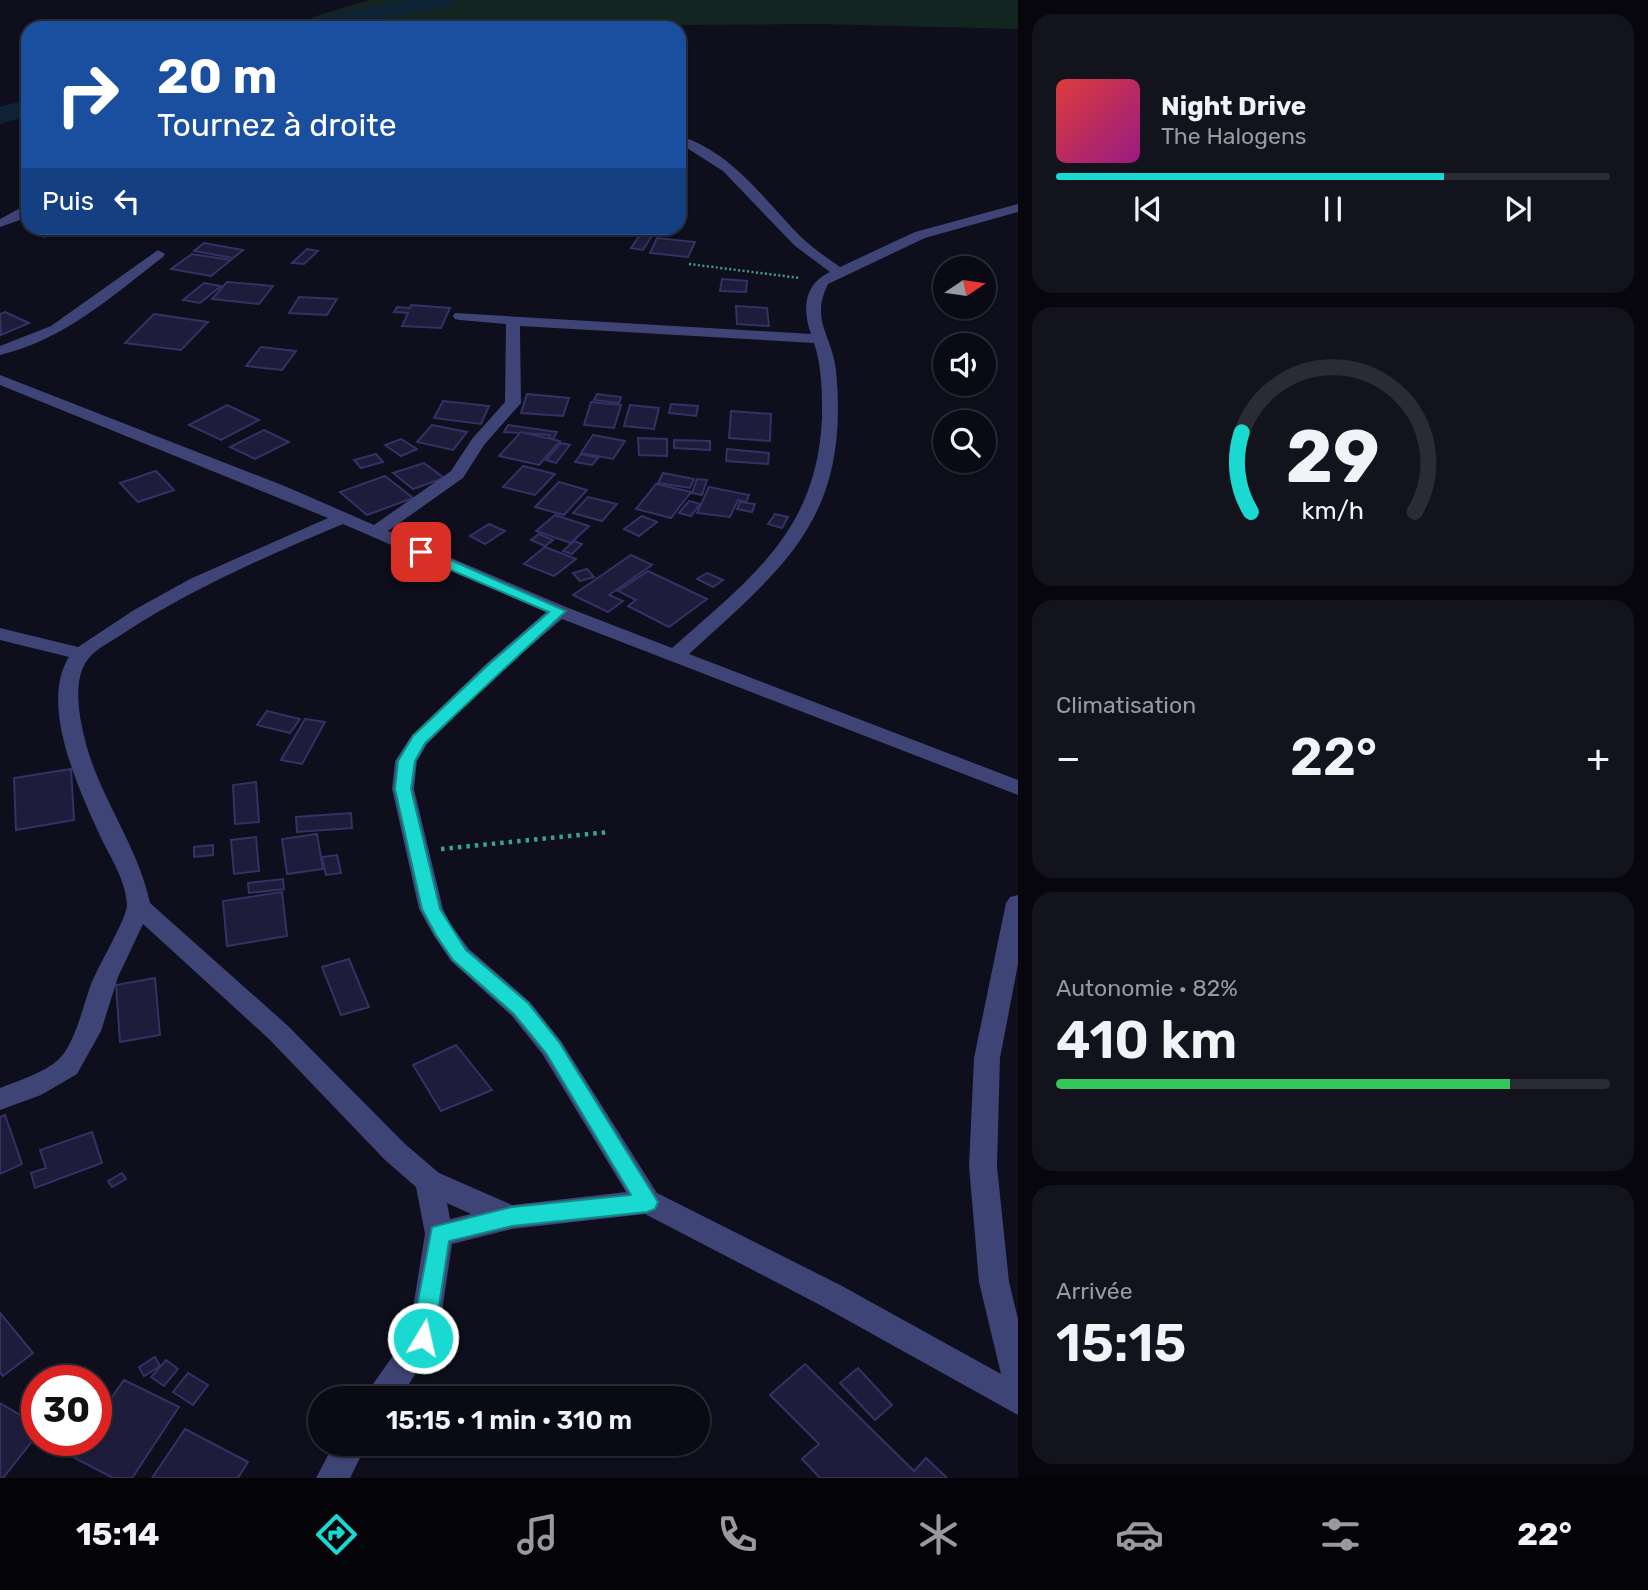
<!DOCTYPE html>
<html lang="fr">
<head>
<meta charset="utf-8">
<style>
	body { margin:0; font-family:Rubik,sans-serif; background:#13131e; color:#f1f3f6; height:100vh; display:flex; flex-direction:column; font-size:26px; white-space:nowrap }
	* { box-sizing:border-box; margin:0 }
	p { font-size:23px; color:#999aa0 }
	.icon { flex:none; width:38px; height:38px; fill:none; stroke:currentColor; stroke-width:2; stroke-linecap:round; stroke-linejoin:round }
	.map { position:relative; flex:1; overflow:hidden }
	.drawer { display:flex; flex-direction:column; gap:14px; padding:14px; background:#06060c; width:630px }
	.drawer>* { flex:none }
	.guide { position:absolute; left:21px; top:21px; width:665px; height:214px; border-radius:21px; box-shadow:0 2px 5px #0004,0 0 0 2px #2a2b34; background:#1a4fa0; color:#fff; overflow:hidden }
	.needle { width:46px; rotate:77deg }
	.fabs { position:absolute; left:933px; top:256px; display:grid; gap:14px }
	.fabs a { display:grid; place-items:center; width:63px; height:63px; border-radius:50%; background:#0a0a15; box-shadow:0 2px 5px #0004,0 0 0 2px #2a2b34; font-size:35px }
	.speed { position:absolute; left:21px; top:1365px; display:flex; gap:14px; font-size:35px; font-weight:700; text-align:center }
	.speed>* { display:grid; place-content:center; width:91px; height:91px; border-radius:50%; background:#0a0a15; box-shadow:0 2px 5px #0004,0 0 0 2px #2a2b34; line-height:1 }
	.speed .limit { border:10px solid #d22; background:#fff; color:#111 }
	.pin { position:absolute; display:grid; place-items:center; width:60px; height:60px; color:#fff; margin:-30px; border-radius:14px; box-shadow:0 4px 10px #0006 }
	.me { position:absolute; width:77px; margin:-38px; rotate:9deg; stroke-linejoin:round; filter:drop-shadow(0 0 5px #0008) }
	.turn { display:flex; align-items:center; gap:24px; height:147px; padding:0 21px; font-size:32px }
	.turn .icon { width:91px; height:91px; stroke-width:2.5 }
	.turn b { display:block; font-size:49px; line-height:60px }
	.then { display:flex; align-items:center; height:66px; padding:0 21px; background:#0003; gap:14px; font-size:26px }
	.big { font-size:52px; font-weight:600; line-height:1.1 }
	.drawer .tile { flex:1; display:flex; flex-direction:column; justify-content:center; gap:10px; min-width:0; padding:0 24px; border-radius:21px; background:#13131e }
	.drawer .dial { align-items:center; gap:0 }
	.dial svg { height:182px; overflow:visible; fill:none; stroke:#2a2b34; stroke-width:7; stroke-linecap:round; text-anchor:middle }
	.dial text { fill:#f1f3f6; stroke:none }
	.song { display:flex; align-items:center; gap:21px }
	.cover { width:84px; height:84px; border-radius:10px; background:linear-gradient(135deg,hsl(0 70% 55%),hsl(310 70% 35%)) }
	.played { height:7px; border-radius:4px; background:linear-gradient(90deg,#1ad9d1 70%,#2a2b34 70%) }
	.keys { display:flex; justify-content:space-around; direction:ltr }
	.heat { display:flex; justify-content:space-between; align-items:center; font-size:38px; direction:ltr }
	.charge { height:10px; border-radius:5px; background:linear-gradient(90deg,#34c759 82%,#2a2b34 0) }
	.trip { position:absolute; left:308px; top:1386px; width:402px; height:70px; border-radius:35px; background:#0a0a15; box-shadow:0 2px 5px #0004,0 0 0 2px #2a2b34; font-weight:600; line-height:70px; text-align:center }
	.tabs { display:flex; height:112px; justify-content:space-around; align-items:center; background:#040408; color:#999aa0 }
	.tabs .icon { width:49px; height:49px }
	.tabs .current { color:#1ad9d1 }
	.tabs b { font-size:32px; color:#f1f3f6 }
	main { display:flex; flex:1; min-height:0 }
	.map>svg:first-child { display:block }
	.green { fill:#122521 }
	.lines { fill:none; stroke-linecap:round; stroke-linejoin:round }
	.river { fill:#0e2235; fill-rule:evenodd }
	.building { fill:#1e1c3a; stroke:#343164; stroke-width:2 }
	.path-far1 { stroke:#3ba18c; stroke-width:2.5; stroke-dasharray:2 2.5; stroke-linecap:butt }
	.path { stroke:#3ba18c; stroke-width:4.5; stroke-dasharray:3.5 5; stroke-linecap:butt }
	.minor { fill:#3e4475; fill-rule:evenodd }
	.route { fill:#1ad9d1; stroke:#118d88; stroke-width:2 }
</style>
</head>
<body>
<main>
<div class="map">
<svg width="1018" height="1478" viewBox="0 0 1018 1478">
	<rect width="100%" height="100%" fill="#0e0e1c"/>
	<!-- green -->
	<polygon class="green" points="369,0 1018,0 1018,29 819,24 295,28 313,17"/>
	<g class="lines">
		<!-- river -->
		<g class="river">
			<polygon points="406,0 454,0 450,5 442,7 338,28 289,28 292,23 301,21"/>
			<polygon points="28,99 28,116 0,124 0,107"/>
		</g>
	</g>
	<!-- building -->
	<g class="building">
		<polygon points="46,228 67,228 45,237 35,234"/>
		<polygon points="641,233 653,234 643,250 631,248"/>
		<polygon points="657,238 695,242 688,257 650,253"/>
		<polygon points="204,243 243,250 233,258 194,251"/>
		<polygon points="307,249 318,251 304,264 292,263"/>
		<polygon points="192,254 231,260 211,276 171,269"/>
		<polygon points="722,279 747,281 746,292 720,291"/>
		<polygon points="227,282 273,286 259,304 212,299"/>
		<polygon points="204,283 221,286 200,303 183,300"/>
		<polygon points="299,297 337,299 327,315 289,313"/>
		<polygon points="411,305 450,308 441,328 402,326 408,313 394,312 397,307 410,308"/>
		<polygon points="736,306 767,308 769,326 737,324"/>
		<polygon points="5,312 29,323 1,335 0,314"/>
		<polygon points="154,314 208,322 181,350 125,343"/>
		<polygon points="261,347 296,351 282,370 246,366"/>
		<polygon points="527,394 569,398 563,416 521,413"/>
		<polygon points="597,394 621,397 619,403 594,400"/>
		<polygon points="443,401 489,406 481,424 434,418"/>
		<polygon points="591,402 621,405 614,428 584,425"/>
		<polygon points="671,404 698,406 696,416 669,413"/>
		<polygon points="227,405 259,420 221,440 189,425"/>
		<polygon points="630,405 659,408 654,429 624,426"/>
		<polygon points="731,411 771,414 770,441 729,438"/>
		<polygon points="432,425 467,432 453,450 417,442"/>
		<polygon points="508,425 557,432 553,439 548,438 550,435 504,432"/>
		<polygon points="264,430 289,442 255,459 230,447"/>
		<polygon points="521,432 560,441 539,465 499,456"/>
		<polygon points="593,435 625,441 613,459 581,453"/>
		<polygon points="638,438 667,439 667,456 639,455"/>
		<polygon points="401,439 417,449 401,456 385,445"/>
		<polygon points="674,440 710,441 710,450 674,448"/>
		<polygon points="561,443 570,445 556,463 546,460"/>
		<polygon points="727,449 769,453 768,464 726,461"/>
		<polygon points="376,454 383,462 361,468 354,460"/>
		<polygon points="581,454 598,458 592,465 575,462"/>
		<polygon points="424,463 444,478 413,489 393,473"/>
		<polygon points="523,466 555,474 535,495 503,487"/>
		<polygon points="156,471 174,490 138,502 120,483"/>
		<polygon points="663,473 694,479 690,488 658,483"/>
		<polygon points="385,476 413,498 367,515 340,492"/>
		<polygon points="697,479 707,480 702,495 692,493"/>
		<polygon points="559,482 587,490 564,515 535,507"/>
		<polygon points="656,484 691,492 671,518 636,509"/>
		<polygon points="709,487 749,495 746,502 738,500 730,517 697,513"/>
		<polygon points="588,497 617,504 602,521 573,513"/>
		<polygon points="689,501 700,504 691,516 679,513"/>
		<polygon points="740,502 755,504 752,512 737,509"/>
		<polygon points="775,514 788,517 782,528 768,524"/>
		<polygon points="555,515 589,526 571,543 536,531"/>
		<polygon points="642,516 657,522 639,536 624,529"/>
		<polygon points="489,524 505,531 485,544 470,536"/>
		<polygon points="539,534 553,540 545,546 531,540"/>
		<polygon points="574,541 582,544 572,554 563,551"/>
		<polygon points="545,547 576,559 554,576 524,564"/>
		<polygon points="631,555 652,565 609,595 623,601 608,612 573,595"/>
		<polygon points="587,569 594,577 580,581 573,573"/>
		<polygon points="648,571 707,599 669,627 628,606 636,600 618,591"/>
		<polygon points="707,573 723,580 713,587 697,579"/>
		<polygon points="267,711 300,719 290,733 257,725"/>
		<polygon points="305,719 325,722 302,764 281,760"/>
		<polygon points="71,769 74,820 16,830 14,778"/>
		<polygon points="256,782 259,822 235,824 233,785"/>
		<polygon points="351,813 352,828 297,832 296,817"/>
		<polygon points="317,834 323,869 287,874 282,839"/>
		<polygon points="256,837 259,871 234,874 231,840"/>
		<polygon points="213,845 213,855 194,857 194,847"/>
		<polygon points="337,855 341,873 326,875 322,857"/>
		<polygon points="283,879 284,889 249,893 248,883"/>
		<polygon points="282,892 287,936 227,946 223,901"/>
		<polygon points="349,959 369,1007 341,1015 322,967"/>
		<polygon points="155,978 160,1035 120,1042 116,985"/>
		<polygon points="456,1045 492,1090 441,1111 413,1065"/>
		<polygon points="5,1115 22,1164 0,1174 0,1117"/>
		<polygon points="92,1132 102,1163 35,1188 31,1173 46,1168 40,1150"/>
		<polygon points="122,1173 126,1179 112,1187 108,1181"/>
		<polygon points="0,1313 33,1353 3,1376 0,1373"/>
		<polygon points="155,1357 160,1366 144,1376 139,1367"/>
		<polygon points="166,1360 178,1369 164,1386 151,1377"/>
		<polygon points="805,1364 914,1471 926,1458 947,1478 820,1478 802,1459 819,1444 770,1395"/>
		<polygon points="858,1368 892,1405 875,1420 840,1383"/>
		<polygon points="188,1373 208,1385 193,1405 173,1392"/>
		<polygon points="124,1380 179,1407 132,1478 113,1478 71,1456 82,1440 96,1440 96,1420"/>
		<polygon points="0,1403 37,1425 37,1435 3,1478 0,1478"/>
		<polygon points="185,1429 248,1462 238,1478 152,1478"/>
	</g>
	<g class="lines">
		<!-- path-far1 -->
		<polyline class="path-far1" points="689,264 800,278"/>
		<!-- path -->
		<polyline class="path" points="441,849 609,832"/>
		<!-- minor -->
		<g class="minor">
			<path d="M679 136C732 151 765 201 802 238 814 249 827 258 840 267L915 232 1018 204V212L925 238 828 284C810 320 832 335 836 370 850 516 788 564 689 654L1018 780V795L562 619 500 672 427 744 417 761 414 789 443 909 451 925 469 949 530 1002 561 1041 657 1193 842 1286 1001 1374 979 1282 969 1166 974 1058 1006 903 1010 897 1018 895V964L1000 1058 997 1166 1009 1282 1018 1319V1415L822 1306 645 1214 512 1229 452 1244 438 1338 400 1398H366L371 1387 409 1333 425 1234 416 1187 385 1160 269 1039 143 924 118 977 101 1031 77 1074 41 1095 0 1110V1088C18 1081 43 1073 58 1060 74 1046 83 1007 90 987 96 969 127 919 127 905 126 882 112 860 102 840 81 794 38 705 69 657L0 640V628L78 647 134 610 190 579 328 518 0 385V375L287 487 374 525 451 471 472 439 505 402 506 324 460 320 455 319 453 316 455 313 811 334C802 309 804 284 830 272L795 246 723 171 679 143ZM520 326 814 343C822 367 822 393 822 418 817 531 751 578 672 648L566 607 388 531 463 478 484 445 521 403ZM343 524 546 612 486 664 412 735 395 761 392 789 419 909 434 936 451 961 512 1016 543 1055 626 1192 512 1205 439 1173 405 1144 287 1025 150 903C139 850 104 803 88 751 81 726 71 685 86 662 94 649 111 642 124 633 193 588 267 556 343 524ZM447 1203 471 1214 450 1219Z"/>
			<polygon points="28,204 26,218 0,227 0,219"/>
			<path d="M158 250 165 254 163 257C112 296 64 340 0 355V346L51 326Z"/>
			<polygon points="334,1444 367,1444 350,1478 316,1478"/>
		</g>
	</g>
	<!-- route -->
	<polygon class="route" points="421,547 566,611 425,743 415,761 411,789 440,909 466,950 528,1003 559,1042 658,1202 655,1209 647,1212 512,1226 449,1241 434,1338 431,1345 423,1348 414,1345 411,1338 432,1227 512,1207 631,1195 546,1053 514,1014 453,960 436,935 422,909 395,789 398,761 413,736 488,665 549,612 416,555 414,552"/>
</svg>
<div class="fabs">
<a><svg class="needle" viewBox="-14 -14 28 28"><path d="M0-13l5 13h-10z" fill="#e53935"/><path d="M0 13l5-13h-10z" fill="#999aa0"/></svg></a>
<a><svg class="icon" aria-label="sound" viewBox="0 0 24 24"><path d="M4 9h4l5-4v14l-5-4H4zM17 9q2 3 0 6"/></svg></a>
<a><svg class="icon" aria-label="search" viewBox="0 0 24 24"><circle cx="10" cy="10" r="6"/><path d="M15 15l6 6"/></svg></a>
</div>
<div class="speed"><div class="limit">30</div></div>
<div class="pin" style="left:421px;top:552px;background:#d93025"><svg class="icon" aria-label="arrive" viewBox="0 0 24 24"><path d="M6 21V4h12l-3 4 3 4H6"/></svg></div>
<svg class="me" style="left:423px;top:1338px" viewBox="-20 -20 40 40"><circle r="17" fill="#1ad9d1" stroke="#fff" stroke-width="3"/><path d="M0-11L8 9 0 5-8 9z" fill="#fff"/></svg>
<div class="trip">15:15 · 1 min · 310 m</div>
<div class="guide">
<div class="turn"><svg class="icon" aria-label="right" viewBox="0 0 24 24"><path d="M7 20v-9h11M14 6l5 5-5 5"/></svg><div><b>20 m</b>Tournez à droite</div></div>
<div class="then">Puis<svg class="icon" aria-label="left" viewBox="0 0 24 24"><path d="M17 20v-9H6M10 6l-5 5 5 5"/></svg></div>
</div>
</div>
<section class="drawer">
<div class="tile">
<div class="song"><i class="cover"></i><div><b>Night Drive</b><p>The Halogens</p></div></div>
<div class="played"></div>
<div class="keys"><svg class="icon" aria-label="previous" viewBox="0 0 24 24"><path d="M18 5L8 12l10 7zM5 5v14"/></svg><svg class="icon" aria-label="pause" viewBox="0 0 24 24"><path d="M8 5v14M16 5v14"/></svg><svg class="icon" aria-label="next" viewBox="0 0 24 24"><path d="M6 5l10 7-10 7zM19 5v14"/></svg></div>
</div>
<div class="tile dial"><svg viewBox="0 0 100 80">
<path d="M14 69A42 42 0 1 1 86 69"/>
<path d="M14 69A42 42 0 0 1 10 34" stroke="#1ad9d1"/>
<text x="50" y="56" font-size="32" font-weight="700">29</text>
<text x="50" y="72" font-size="11">km/h</text>
</svg></div>
<div class="tile"><p>Climatisation</p>
<div class="heat"><a>−</a><b class="big">22°</b><a>+</a></div>
</div>
<div class="tile"><p>Autonomie · 82%</p><b class="big">410 km</b><div class="charge"></div></div>
<div class="tile"><p>Arrivée</p><b class="big">15:15</b></div>
</section>
</main>
<nav class="tabs">
<b>15:14</b>
<svg class="icon current" aria-label="directions" viewBox="0 0 24 24"><path d="M12 3l9 9-9 9-9-9zM9 14v-3h6M13 9l2 2-2 2"/></svg>
<svg class="icon" aria-label="music" viewBox="0 0 24 24"><path d="M9 18V5l10-2v13"/><circle cx="6" cy="18" r="3"/><circle cx="16" cy="16" r="3"/></svg>
<svg class="icon" aria-label="phone" viewBox="0 0 24 24"><path d="M5 4h4l2 5-3 2q2 4 5 5l2-3 5 2v4C11 20 4 13 5 4z"/></svg>
<svg class="icon" aria-label="climate" viewBox="0 0 24 24"><path d="M12 3v18M4 7l16 10M4 17L20 7"/></svg>
<svg class="icon" aria-label="car" viewBox="0 0 24 24"><path d="M5 17H2v-5l4-1 3-4h7l3 4 3 1v5h-3M9 17h6M6 11h13"/><circle cx="7" cy="17" r="2"/><circle cx="17" cy="17" r="2"/></svg>
<svg class="icon" aria-label="filters" viewBox="0 0 24 24"><path d="M4 7h16M4 17h16"/><circle cx="9" cy="7" r="2"/><circle cx="15" cy="17" r="2"/></svg>
<b>22°</b>
</nav>
</body>
</html>
